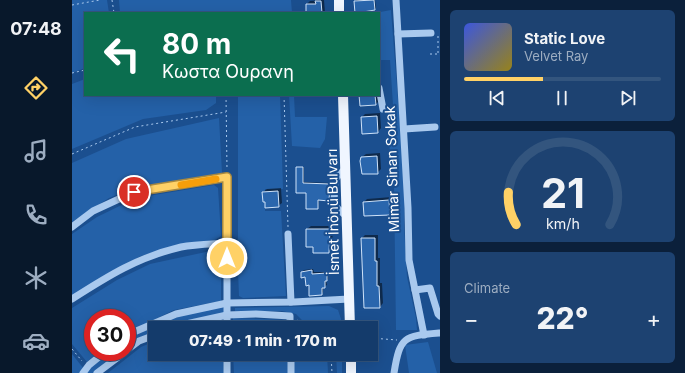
<!DOCTYPE html>
<html lang="en">
<head>
<meta charset="utf-8">
<style>
	body { margin:0; font-family:Inter,sans-serif; background:#1d4271; color:#f1f3f6; height:100vh; display:flex; flex-direction:column; font-size:15px; white-space:nowrap }
	* { box-sizing:border-box; margin:0 }
	p { font-size:13px; color:#9dadc1 }
	.icon { flex:none; width:22px; height:22px; fill:none; stroke:currentColor; stroke-width:2; stroke-linecap:round; stroke-linejoin:round }
	.map { position:relative; flex:1; overflow:hidden }
	.panel { display:flex; flex-direction:column; gap:10px; padding:10px; background:#0b203b; width:245px }
	.panel>* { flex:none }
	.hud { position:absolute; left:12px; top:12px; width:296px; height:84px; border-radius:0px; box-shadow:0 4px 16px #0002,0 0 0 1px #33557e; background:#0b6e4f; color:#fff; overflow:hidden }
	.speed { position:absolute; left:12px; top:309px; display:flex; gap:8px; font-size:20px; font-weight:700; text-align:center }
	.speed>* { display:grid; place-content:center; width:52px; height:52px; border-radius:50%; background:#143b6b; box-shadow:0 4px 16px #0002,0 0 0 1px #33557e; line-height:1 }
	.speed .limit { border:6px solid #d22; background:#fff; color:#111 }
	.pin { position:absolute; display:grid; place-items:center; width:34px; height:34px; color:#fff; margin:-17px; border:2px solid #fff; border-radius:50%; box-shadow:0 1px 4px #0007 }
	.me { position:absolute; width:44px; margin:-22px; rotate:0deg; stroke-linejoin:round; filter:drop-shadow(0 0 3px #0008) }
	.turn { display:flex; align-items:center; gap:14px; height:84px; padding:0 12px; font-size:18px }
	.turn .icon { width:52px; height:52px; stroke-width:2.5 }
	.turn b { display:block; font-size:28px; line-height:34px }
	.big { font-size:30px; font-weight:800; line-height:1.1 }
	.panel .widget { flex:1; display:flex; flex-direction:column; justify-content:center; gap:6px; min-width:0; padding:0 14px; border-radius:6px; background:#1d4271 }
	.panel .dial { align-items:center; gap:0 }
	.dial svg { height:104px; overflow:visible; fill:none; stroke:#33557e; stroke-width:7; stroke-linecap:round; text-anchor:middle }
	.dial text { fill:#f1f3f6; stroke:none }
	.song { display:flex; align-items:center; gap:12px }
	.cover { width:48px; height:48px; border-radius:6px; background:linear-gradient(135deg,hsl(230 70% 55%),hsl(50 70% 35%)) }
	.played { height:4px; border-radius:2px; background:linear-gradient(90deg,#ffd166 40%,#33557e 40%) }
	.keys { display:flex; justify-content:space-around; direction:ltr }
	.heat { display:flex; justify-content:space-between; align-items:center; font-size:22px; direction:ltr }
	.trip { position:absolute; left:76px; top:321px; width:230px; height:40px; border-radius:0px; background:#143b6b; box-shadow:0 4px 16px #0002,0 0 0 1px #33557e; font-weight:800; line-height:40px; text-align:center }
	main { display:flex; flex:1; min-height:0 }
	.tabs { display:flex; flex-direction:column; width:72px; justify-content:space-around; align-items:center; background:#08182b; color:#9dadc1 }
	.tabs .icon { width:28px; height:28px }
	.tabs .current { color:#ffd166 }
	.tabs b { font-size:18px; color:#f1f3f6 }
	.map>svg:first-child { display:block }
	.green { fill:#2461a8 }
	.shadow { fill:#0007 }
	.building { fill:#2a66ad; stroke:#cfe3fa }
	.lines { fill:none; stroke-linecap:round; stroke-linejoin:round }
	.path { stroke:#a9c9ee; stroke-width:1; stroke-dasharray:2 3; stroke-linecap:butt }
	.minor { stroke:#a9c9ee; stroke-width:7 }
	.major { stroke:#f0f6ff; stroke-width:10 }
	.route-casing { stroke:#a68842; stroke-width:10 }
	.route { stroke:#ffd166; stroke-width:7 }
	.slow { stroke:#f59e0b; stroke-width:7 }
	.labels { text-anchor:middle; stroke-width:4; stroke-linejoin:round; paint-order:stroke }
	.street-label { font-size:14px; fill:#fff; stroke:#1b4f8f }
</style>
</head>
<body>
<main>
<nav class="tabs">
<b>07:48</b>
<svg class="icon current" aria-label="directions" viewBox="0 0 24 24"><path d="M12 3l9 9-9 9-9-9zM9 14v-3h6M13 9l2 2-2 2"/></svg>
<svg class="icon" aria-label="music" viewBox="0 0 24 24"><path d="M9 18V5l10-2v13"/><circle cx="6" cy="18" r="3"/><circle cx="16" cy="16" r="3"/></svg>
<svg class="icon" aria-label="phone" viewBox="0 0 24 24"><path d="M5 4h4l2 5-3 2q2 4 5 5l2-3 5 2v4C11 20 4 13 5 4z"/></svg>
<svg class="icon" aria-label="climate" viewBox="0 0 24 24"><path d="M12 3v18M4 7l16 10M4 17L20 7"/></svg>
<svg class="icon" aria-label="car" viewBox="0 0 24 24"><path d="M5 17H2v-5l4-1 3-4h7l3 4 3 1v5h-3M9 17h6M6 11h13"/><circle cx="7" cy="17" r="2"/><circle cx="17" cy="17" r="2"/></svg>
</nav>
<div class="map">
<svg width="368" height="373" viewBox="0 0 368 373">
	<rect width="100%" height="100%" fill="#1b4f8f"/>
	<!-- green -->
	<g class="green">
		<polygon points="0,0 35,0 37,13 13,13 13,68 0,73"/>
		<polygon points="47,0 219,0 220,13 48,13"/>
		<polygon points="319,10 333,190 332,226 335,277 344,318 345,330 324,330 322,183 316,136 323,135 318,60 307,60 307,13 303,13"/>
		<polygon points="13,79 13,95 144,95 144,103 134,110 71,119 0,149 0,84"/>
		<polygon points="166,95 208,95 211,189 193,189 193,211 209,211 214,296 171,298 167,296 166,271"/>
		<polygon points="217,95 222,95 223,117 255,117 253,139 248,148 220,146"/>
		<polygon points="147,118 150,173 62,188 37,198 0,222 0,163 54,139"/>
		<polygon points="142,185 146,188 149,236 143,240 110,244 69,256 38,272 0,296 0,234 25,217 64,198"/>
		<polygon points="143,250 149,254 149,301 102,310 55,333 55,318 21,318 21,352 26,352 15,362 0,344 0,308 45,280 78,264"/>
		<polygon points="155,303 155,315 99,328 83,328 83,335 55,350 55,337 104,314"/>
		<polygon points="257,306 266,310 269,319 269,328 263,328 262,323 231,321 224,314 210,311 163,311 163,308"/>
		<polygon points="161,318 214,320 215,328 161,328"/>
		<polygon points="146,323 150,326 150,328 122,328"/>
		<polygon points="83,341 83,354 151,354 152,373 36,373 69,347"/>
		<polygon points="356,342 365,373 337,373 333,345"/>
		<polygon points="33,352 53,352 25,373 11,373"/>
		<polygon points="0,354 12,369 8,373 0,373"/>
		<polygon points="161,354 216,354 217,373 162,373"/>
		<polygon points="222,354 255,354 256,373 222,373"/>
		<polygon points="264,354 270,354 270,373 265,373"/>
	</g>
	<!-- shadow -->
	<g class="shadow">
		<polygon points="252,0 253,13 235,13 235,4 238,1"/>
		<polygon points="284,0 303,0 304,8 302,10 292,10 293,13 285,13 283,2"/>
		<polygon points="288,95 307,95 307,101 304,104"/>
		<polygon points="308,113 309,128 306,132 290,117 293,114"/>
		<polygon points="308,153 309,169 305,173 290,157 294,154"/>
		<polygon points="226,167 232,167 232,182 258,183 258,199 257,200 247,199 246,208 235,192 225,192 225,168"/>
		<polygon points="209,188 210,203 206,206 192,201 191,192 195,189"/>
		<polygon points="320,197 321,210 318,214 293,215 292,202 295,199"/>
		<polygon points="239,226 261,226 260,248 257,252 242,246 235,229"/>
		<polygon points="293,235 306,235 306,258 308,258 308,283 310,283 311,303 308,307 290,238"/>
		<polygon points="241,269 242,272 256,272 256,279 254,281 255,285 251,287 251,292 249,294 238,284 234,276 230,272 232,270"/>
	</g>
	<!-- building -->
	<g class="building">
		<polygon points="302,0 303,10 291,12 291,13 283,13 282,1"/>
		<polygon points="243,1 249,1 250,13 234,13 234,4 244,4"/>
		<polygon points="287,95 303,95 304,105 288,106"/>
		<polygon points="305,116 306,133 290,134 289,117"/>
		<polygon points="305,156 306,174 290,174 288,161 289,157"/>
		<polygon points="224,167 231,167 231,183 258,184 257,201 246,200 246,209 234,209 234,193 224,193"/>
		<polygon points="206,191 207,207 193,208 193,202 191,202 190,192"/>
		<polygon points="317,200 318,215 292,216 291,202"/>
		<polygon points="234,229 258,229 257,253 241,253 241,247 234,247"/>
		<polygon points="289,238 303,238 303,261 305,261 305,286 307,286 308,308 292,308"/>
		<polygon points="240,270 240,274 255,273 255,281 253,281 253,288 250,288 250,295 237,296 237,285 234,286 233,277 229,278 229,272"/>
	</g>
	<g class="lines">
		<!-- path -->
		<g class="path">
			<polyline points="40,0 42,13"/>
			<polyline points="0,5 28,0"/>
			<polyline points="366,36 366,54 368,54"/>
			<polyline points="358,54 365,54"/>
			<polyline points="0,73 13,70"/>
			<polyline points="154,95 155,170"/>
			<polyline points="212,95 216,227"/>
			<polyline points="0,154 63,127 154,112"/>
			<polyline points="225,320 231,324 258,324 258,328"/>
			<polyline points="299,338 325,340"/>
			<polyline points="0,349 10,361"/>
			<polyline points="259,354 260,373"/>
		</g>
		<!-- minor -->
		<g class="minor">
			<polyline points="324,0 336,208 337,260 352,335"/>
			<polyline points="326,34 359,33"/>
			<polyline points="307,88 311,109"/>
			<polyline points="332,129 363,127"/>
			<polyline points="274,168 263,179 262,202 263,206 275,217"/>
			<polyline points="0,227 21,211 62,192 155,177 155,328"/>
			<polyline points="216,234 219,302"/>
			<polyline points="343,290 358,288 366,314 368,316"/>
			<path d="M0 299C36 276 66 257 109 247 123 244 140 244 155 243"/>
			<polyline points="99,328 105,326 155,315 184,314 218,316 218,328"/>
			<polyline points="55,337 62,332 104,314 155,303 222,302 277,299"/>
			<polyline points="55,350 67,341 83,335"/>
			<polyline points="155,354 155,373"/>
			<polyline points="219,354 219,373"/>
			<polyline points="11,373 17,365 33,352"/>
			<polyline points="25,373 53,352"/>
			<path d="M322 373C328 336 332 336 368 333"/>
		</g>
		<!-- major -->
		<g class="major">
			<polyline points="267,0 267,13"/>
			<polyline points="271,95 278,328"/>
			<polyline points="279,354 279,373"/>
		</g>
	</g>
	<g class="lines">
		<defs>
			<polyline id="route" points="62,192 155,177 155,258"/>
		</defs>
		<!-- route casing -->
		<use href="#route" class="route-casing"/>
		<!-- route -->
		<use href="#route" class="route"/>
		<!-- slow -->
		<polyline class="slow" points="109,185 144,179"/>
	</g>
	<g class="labels">
		<!-- street labels -->
		<g class="street-label">
			<text transform="translate(320 169) rotate(-92)" y="5">Mimar Sinan Sokak</text>
			<text transform="translate(261 212) rotate(-91)" y="5">İsmet İnönü Bulvarı</text>
		</g>
	</g>
</svg>
<div class="speed"><div class="limit">30</div></div>
<div class="pin" style="left:62px;top:192px;background:#d93025"><svg class="icon" aria-label="arrive" viewBox="0 0 24 24"><path d="M6 21V4h12l-3 4 3 4H6"/></svg></div>
<svg class="me" style="left:155px;top:258px" viewBox="-20 -20 40 40"><circle r="17" fill="#ffd166" stroke="#fff" stroke-width="3"/><path d="M0-11L8 9 0 5-8 9z" fill="#fff"/></svg>
<div class="trip">07:49 · 1 min · 170 m</div>
<div class="hud">
<div class="turn"><svg class="icon" aria-label="left" viewBox="0 0 24 24"><path d="M17 20v-9H6M10 6l-5 5 5 5"/></svg><div><b>80 m</b>Κωστα Ουρανη</div></div>
</div>
</div>
<section class="panel">
<div class="widget">
<div class="song"><i class="cover"></i><div><b>Static Love</b><p>Velvet Ray</p></div></div>
<div class="played"></div>
<div class="keys"><svg class="icon" aria-label="previous" viewBox="0 0 24 24"><path d="M18 5L8 12l10 7zM5 5v14"/></svg><svg class="icon" aria-label="pause" viewBox="0 0 24 24"><path d="M8 5v14M16 5v14"/></svg><svg class="icon" aria-label="next" viewBox="0 0 24 24"><path d="M6 5l10 7-10 7zM19 5v14"/></svg></div>
</div>
<div class="widget dial"><svg viewBox="0 0 100 80">
<path d="M14 69A42 42 0 1 1 86 69"/>
<path d="M14 69A42 42 0 0 1 8 44" stroke="#ffd166"/>
<text x="50" y="56" font-size="32" font-weight="700">21</text>
<text x="50" y="72" font-size="11">km/h</text>
</svg></div>
<div class="widget"><p>Climate</p>
<div class="heat"><a>−</a><b class="big">22°</b><a>+</a></div>
</div>
</section>
</main>
</body>
</html>
